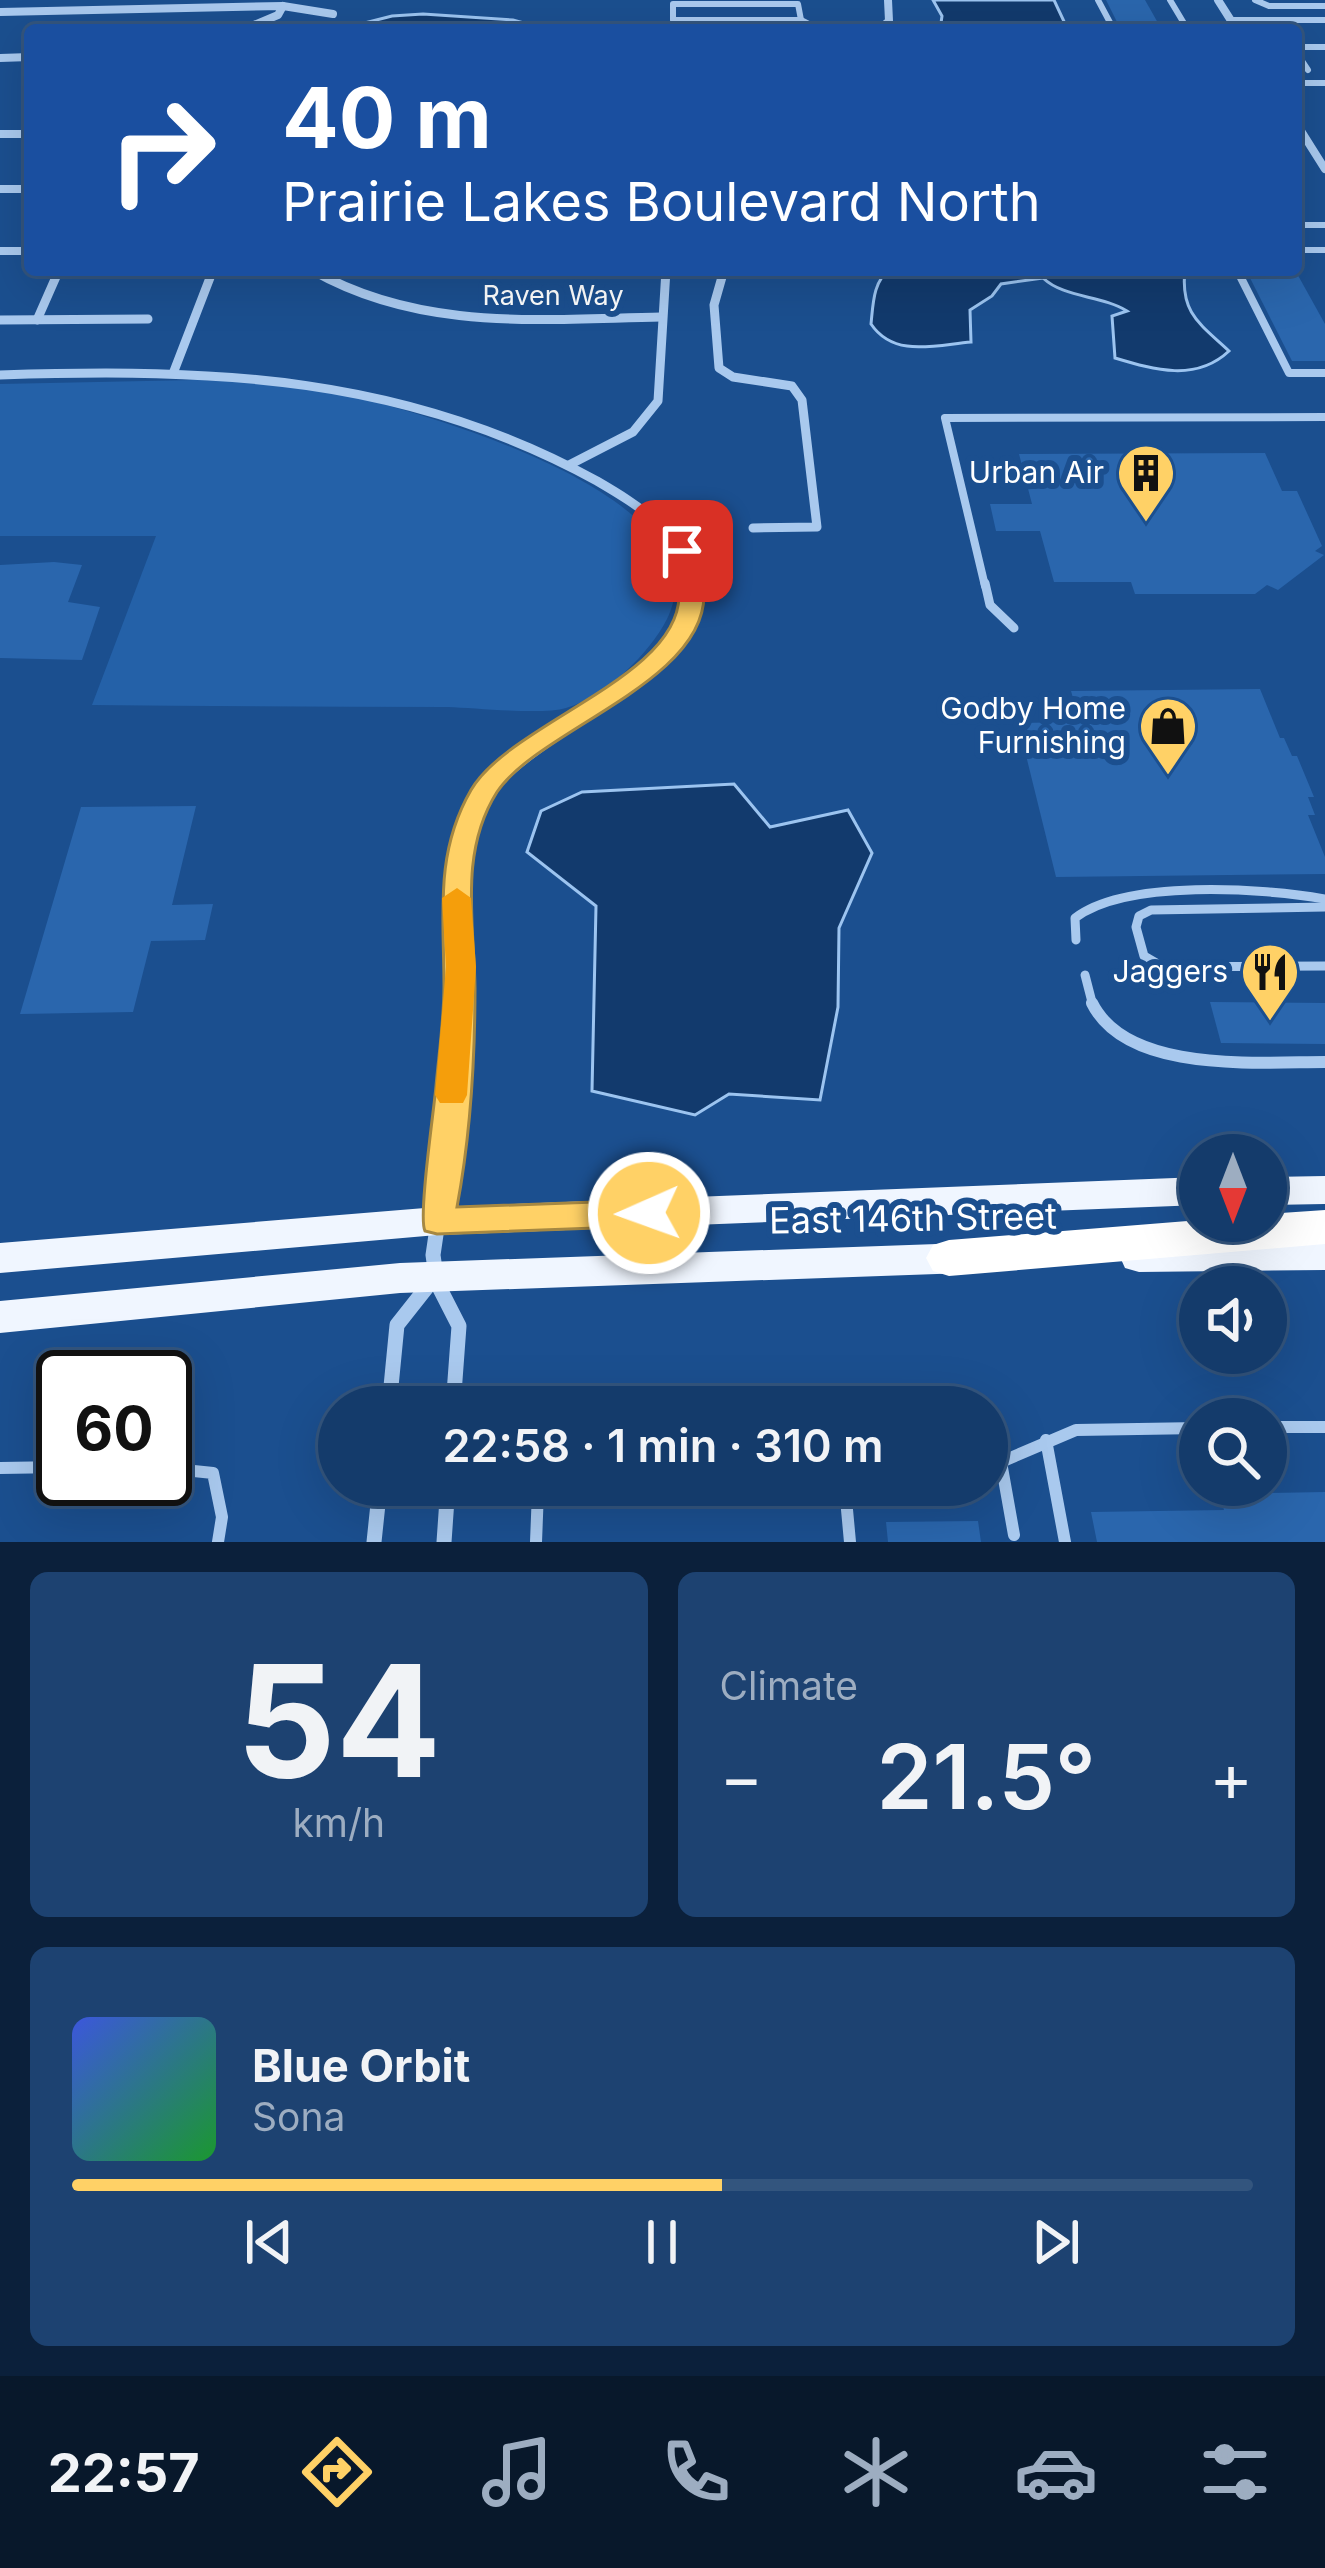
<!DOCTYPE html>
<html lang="en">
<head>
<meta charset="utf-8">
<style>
	body { margin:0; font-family:Inter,sans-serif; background:#1d4271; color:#f1f3f6; height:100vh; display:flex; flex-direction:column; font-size:45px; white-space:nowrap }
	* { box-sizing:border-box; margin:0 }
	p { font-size:39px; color:#9dadc1 }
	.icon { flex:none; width:66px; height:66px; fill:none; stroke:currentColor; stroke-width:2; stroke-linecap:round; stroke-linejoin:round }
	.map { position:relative; height:1542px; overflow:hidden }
	.details { display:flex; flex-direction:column; gap:30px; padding:30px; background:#0b203b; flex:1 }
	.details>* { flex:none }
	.hud { position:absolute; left:24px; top:24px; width:1278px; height:252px; border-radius:12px; box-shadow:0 12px 48px #0002,0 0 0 3px #33557e; background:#1a4fa0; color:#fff; overflow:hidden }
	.needle { width:78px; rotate:180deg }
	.fabs { position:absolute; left:1179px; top:1134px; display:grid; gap:24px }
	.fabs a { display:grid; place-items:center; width:108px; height:108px; border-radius:50%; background:#143b6b; box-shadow:0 12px 48px #0002,0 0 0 3px #33557e; font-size:60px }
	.speed { position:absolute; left:36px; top:1350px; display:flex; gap:24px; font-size:60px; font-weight:700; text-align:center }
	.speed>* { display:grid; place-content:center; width:156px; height:156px; border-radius:50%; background:#143b6b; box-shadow:0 12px 48px #0002,0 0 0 3px #33557e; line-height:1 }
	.speed .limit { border:6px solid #111; border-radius:18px; background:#fff; color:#111 }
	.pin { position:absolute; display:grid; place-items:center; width:102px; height:102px; color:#fff; margin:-51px; border-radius:24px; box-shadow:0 6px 18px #0006 }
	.me { position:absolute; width:132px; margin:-66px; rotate:268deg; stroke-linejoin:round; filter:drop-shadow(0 0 9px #0008) }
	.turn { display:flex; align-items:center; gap:42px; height:252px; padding:0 60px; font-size:54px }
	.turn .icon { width:156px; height:156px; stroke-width:2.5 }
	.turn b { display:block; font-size:84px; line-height:102px }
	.big { font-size:90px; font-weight:600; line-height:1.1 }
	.details .tile { flex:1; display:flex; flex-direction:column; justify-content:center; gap:18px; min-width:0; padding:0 42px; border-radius:18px; background:#1d4271 }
	.details .dial { align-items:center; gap:0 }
	.dial b { font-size:156px; line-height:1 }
	.song { display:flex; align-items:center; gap:36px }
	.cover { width:144px; height:144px; border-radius:18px; background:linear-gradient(135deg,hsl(230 70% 55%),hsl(130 70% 35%)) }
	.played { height:12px; border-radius:6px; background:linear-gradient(90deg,#ffd166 55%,#33557e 55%) }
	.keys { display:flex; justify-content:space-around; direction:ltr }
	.heat { display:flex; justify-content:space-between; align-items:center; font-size:66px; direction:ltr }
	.details .tiles { flex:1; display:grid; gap:30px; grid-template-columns:1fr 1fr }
	.tile:last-child { grid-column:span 2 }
	.trip { position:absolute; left:318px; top:1386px; width:690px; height:120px; border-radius:60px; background:#143b6b; box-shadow:0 12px 48px #0002,0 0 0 3px #33557e; font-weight:600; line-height:120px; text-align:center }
	.menu { display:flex; height:192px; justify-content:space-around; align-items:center; background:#08182b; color:#9dadc1 }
	.menu .icon { width:84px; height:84px }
	.menu .on { color:#ffd166 }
	.menu b { font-size:54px; color:#f1f3f6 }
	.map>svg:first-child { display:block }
	.green { fill:#2461a8 }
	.water { fill:#123a6d; stroke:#9cc4f0; stroke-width:3 }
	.building { fill:#2a66ad }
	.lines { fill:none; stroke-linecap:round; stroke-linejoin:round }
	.lane-far3 { stroke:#a9c9ee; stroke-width:6 }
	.lane-far2 { stroke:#a9c9ee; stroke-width:8 }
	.lane-far1 { stroke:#a9c9ee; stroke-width:9 }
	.lane { stroke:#a9c9ee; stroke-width:12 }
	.street-far3 { stroke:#a9c9ee; stroke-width:8 }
	.street-far2 { stroke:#a9c9ee; stroke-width:9 }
	.street-far1 { stroke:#a9c9ee; stroke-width:12 }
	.street { stroke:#a9c9ee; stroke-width:15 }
	.primary { fill:#f0f6ff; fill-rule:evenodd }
	.highway { fill:#fff; fill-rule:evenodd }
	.route { fill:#ffd166; stroke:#a68842; stroke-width:3 }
	.slow { fill:#f59e0b }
	.labels { text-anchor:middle; stroke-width:12; stroke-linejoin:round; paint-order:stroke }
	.far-street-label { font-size:27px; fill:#fff; stroke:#1b4f8f }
	.poi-label { font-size:30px; fill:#fff; stroke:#1b4f8f; text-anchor:end }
	.near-street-label { font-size:36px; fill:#fff; stroke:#1b4f8f }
</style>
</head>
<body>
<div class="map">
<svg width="1325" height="1542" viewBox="0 0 1325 1542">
	<rect width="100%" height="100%" fill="#1b4f8f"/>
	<!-- green -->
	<path class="green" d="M195 380C234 381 275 381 313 388 394 402 730 493 667 619 649 654 606 696 566 708 543 715 476 708 448 707 329 707 210 706 92 705L156 536H0V384Z"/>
	<!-- water -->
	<g class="water">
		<polygon points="933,0 1054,0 1068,30 940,30 942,16"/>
		<polygon points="423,14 513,20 549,30 337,30 392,16"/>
		<path d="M890 270H1185C1180 313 1200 324 1229 351 1196 382 1155 370 1115 358L1112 316 1127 311C1101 295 1064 298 1043 278L1001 284 992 296 970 310 971 342C935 345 894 358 871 324 873 306 873 280 890 270Z"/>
		<polygon points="734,784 770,827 848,810 872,853 839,928 838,1007 820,1100 729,1094 695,1115 592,1091 596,906 527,852 541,811 582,792"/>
	</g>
	<!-- building -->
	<g class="building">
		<polygon points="1106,0 1145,0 1162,30 1121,30"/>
		<polygon points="1246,270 1295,270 1325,324 1325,361 1292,361"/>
		<polygon points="1265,453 1282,491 1297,491 1322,546 1315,551 1324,555 1278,590 1267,585 1255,594 1135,594 1131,582 1054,582 1040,531 996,531 990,504 1032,504 1019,454"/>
		<polygon points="54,562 82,565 68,602 100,607 82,660 0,658 0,565"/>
		<polygon points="1260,689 1280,738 1284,738 1292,756 1297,756 1314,797 1308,797 1315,815 1308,815 1325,857 1325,874 1056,877 1018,723 1080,722 1071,691"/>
		<polygon points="196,806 172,905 213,904 205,940 151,941 133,1012 20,1014 81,807"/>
		<polygon points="1210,1002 1325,1003 1325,1044 1221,1043"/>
		<polygon points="1325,1492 1325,1542 1097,1542 1091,1512 1224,1510 1219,1494"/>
		<polygon points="978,1521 981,1542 888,1542 886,1522"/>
	</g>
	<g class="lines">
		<!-- lane-far3 -->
		<g class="lane-far3">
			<polyline points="1098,0 1114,30"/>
			<polyline points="1170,0 1188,30"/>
			<polyline points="1255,0 1269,6 1325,6"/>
			<polygon points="673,4 798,4 801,20 673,20"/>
			<polyline points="801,20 820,30"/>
			<polyline points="1230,20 1325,20"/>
			<polyline points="1296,47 1325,47"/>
			<polyline points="1296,52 1308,70"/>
			<polyline points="1296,83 1325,83"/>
			<polyline points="1296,225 1325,225"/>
			<polyline points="1296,250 1325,250"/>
		</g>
		<!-- lane-far2 -->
		<g class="lane-far2">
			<polyline points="1237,270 1289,373 1325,373"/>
			<polyline points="985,586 945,418 1325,417"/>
		</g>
		<!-- lane-far1 -->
		<g class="lane-far1">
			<polyline points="985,583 990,605 1014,628"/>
			<polyline points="1325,907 1151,910 1139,916 1136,927 1144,956 1163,967 1325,966"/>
			<path d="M1076 940 1075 918C1126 879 1262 888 1325 899"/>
			<polyline points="1085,975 1093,1006"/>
		</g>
		<!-- lane -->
		<g class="lane">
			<path d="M1092 1003C1127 1074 1259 1062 1325 1062"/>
			<polyline points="1266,1427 1325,1427"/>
			<polyline points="1046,1440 1065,1542"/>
			<polyline points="987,1462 1001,1462 1076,1430 1200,1428"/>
			<polyline points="1001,1462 1014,1535"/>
			<polyline points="0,1468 63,1467"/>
			<polyline points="165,1468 213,1473 222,1517 218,1542"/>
			<polyline points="845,1488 850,1542"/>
			<polyline points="536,1542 538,1491 845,1489"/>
		</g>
		<!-- street-far3 -->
		<g class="street-far3">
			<polyline points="1218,0 1237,30"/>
			<polyline points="0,12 283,6 333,14"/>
			<polyline points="242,30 278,15 283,6"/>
			<polyline points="878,30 889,21 888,0"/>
			<polyline points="0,58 30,57"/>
			<polyline points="1296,123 1325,169"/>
			<polyline points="0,134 30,134"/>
			<polyline points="0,189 30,189"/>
			<polyline points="0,251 30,251"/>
		</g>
		<!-- street-far2 -->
		<g class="street-far2">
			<path d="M312 270C421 332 540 319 661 317"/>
			<polyline points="724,270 714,305 719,368 733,377 792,386 802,400 817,527 753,528"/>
			<polyline points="0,320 148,319"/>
			<polyline points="37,320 59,270"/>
			<polyline points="174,371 213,270"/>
			<path d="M0 375C214 368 405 375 597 481 638 505 686 534 691 586"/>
			<polyline points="569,465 633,432 658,401 666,270"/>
		</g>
		<!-- street-far1 -->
		<path class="street-far1" d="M459 1006C461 952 443 883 464 832 510 719 692 701 691 583"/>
		<!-- street -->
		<g class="street">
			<polyline points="389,1407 397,1325 431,1282"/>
			<polyline points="453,1407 459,1326 437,1283 433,1255 451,1133 459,1003"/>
			<polyline points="374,1542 380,1485"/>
			<polyline points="444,1542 448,1485"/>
		</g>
		<!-- primary -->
		<g class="primary">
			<polygon points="1325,1176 1325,1204 1266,1205 1266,1177"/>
			<polygon points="1200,1177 1200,1205 437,1235 0,1273 0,1243 437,1207"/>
			<polygon points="1325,1240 1325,1270 1139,1272 1125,1268 1120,1257 1125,1246 1139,1242"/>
			<polygon points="965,1243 979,1247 984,1258 979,1269 965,1273 400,1293 0,1333 0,1301 400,1263"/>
		</g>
		<!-- highway -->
		<polygon class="highway" points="1325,1210 1325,1244 949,1276 933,1271 926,1258 933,1245 949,1240 1200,1220 1266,1221 1266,1214"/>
	</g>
	<!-- route -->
	<path class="route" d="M682 544 693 551C697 565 703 581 704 595 704 683 538 730 497 792 459 852 474 922 475 988 475 1059 470 1138 457 1207L649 1200 661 1203 666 1213 661 1222 649 1226 437 1234 425 1231C418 1218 434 1110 436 1086 439 1053 444 1019 444 986 444 916 434 854 471 790 510 723 678 678 679 596 679 582 673 565 670 551Z"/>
	<!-- slow -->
	<polygon class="slow" points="457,888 471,898 476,967 467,1095 463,1103 440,1103 435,1095 446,967 442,898"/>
	<!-- icons -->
	<defs>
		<symbol id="building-pin" viewBox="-11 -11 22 30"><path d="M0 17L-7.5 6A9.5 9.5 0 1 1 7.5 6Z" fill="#ffd166" stroke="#1b4f8f"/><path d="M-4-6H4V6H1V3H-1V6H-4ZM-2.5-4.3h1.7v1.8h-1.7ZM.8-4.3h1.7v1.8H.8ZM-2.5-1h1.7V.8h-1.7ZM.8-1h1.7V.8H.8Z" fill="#111"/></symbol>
		<symbol id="shop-pin" viewBox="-11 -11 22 30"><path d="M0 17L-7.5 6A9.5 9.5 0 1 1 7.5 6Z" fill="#ffd166" stroke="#1b4f8f"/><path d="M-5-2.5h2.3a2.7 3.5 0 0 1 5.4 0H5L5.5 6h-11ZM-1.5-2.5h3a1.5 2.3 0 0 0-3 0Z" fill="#111"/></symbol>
		<symbol id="restaurant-pin" viewBox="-11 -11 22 30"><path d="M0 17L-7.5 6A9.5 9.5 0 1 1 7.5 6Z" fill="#ffd166" stroke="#1b4f8f"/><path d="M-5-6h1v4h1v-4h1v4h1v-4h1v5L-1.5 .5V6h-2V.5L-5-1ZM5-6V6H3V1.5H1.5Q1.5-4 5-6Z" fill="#111"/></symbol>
	</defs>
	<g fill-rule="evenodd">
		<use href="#building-pin" x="1113" y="440" width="66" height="90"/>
		<use href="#shop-pin" x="1135" y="693" width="66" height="90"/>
		<use href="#restaurant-pin" x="1237" y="939" width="66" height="90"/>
	</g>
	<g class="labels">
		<!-- far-street labels -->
		<g class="far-street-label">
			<text x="553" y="305">Raven Way</text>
		</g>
		<!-- poi labels -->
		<g class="poi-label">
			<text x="1104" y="483">Urban Air</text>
			<text x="1126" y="719">Godby Home<tspan x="1126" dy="34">Furnishing</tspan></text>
			<text x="1228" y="982">Jaggers</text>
		</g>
		<!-- near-street labels -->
		<g class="near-street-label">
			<text transform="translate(913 1218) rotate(-1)" y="13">East 146th Street</text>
		</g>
	</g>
</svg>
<div class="fabs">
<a><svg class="needle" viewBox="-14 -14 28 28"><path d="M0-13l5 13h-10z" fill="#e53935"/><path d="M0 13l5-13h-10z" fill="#9dadc1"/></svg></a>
<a><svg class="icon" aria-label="sound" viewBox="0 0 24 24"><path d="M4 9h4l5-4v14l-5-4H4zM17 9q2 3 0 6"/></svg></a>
<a><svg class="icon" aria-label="search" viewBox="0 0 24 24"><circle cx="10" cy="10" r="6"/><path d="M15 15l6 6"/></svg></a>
</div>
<div class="speed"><div class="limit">60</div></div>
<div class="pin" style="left:682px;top:551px;background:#d93025"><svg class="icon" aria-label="arrive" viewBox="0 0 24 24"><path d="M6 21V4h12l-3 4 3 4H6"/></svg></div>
<svg class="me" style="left:649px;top:1213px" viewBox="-20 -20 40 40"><circle r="17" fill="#ffd166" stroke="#fff" stroke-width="3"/><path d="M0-11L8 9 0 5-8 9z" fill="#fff"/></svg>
<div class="trip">22:58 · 1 min · 310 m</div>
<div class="hud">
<div class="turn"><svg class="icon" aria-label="right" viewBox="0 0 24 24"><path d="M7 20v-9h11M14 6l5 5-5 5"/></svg><div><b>40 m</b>Prairie Lakes Boulevard North</div></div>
</div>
</div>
<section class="details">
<div class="tiles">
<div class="tile dial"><b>54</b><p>km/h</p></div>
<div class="tile"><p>Climate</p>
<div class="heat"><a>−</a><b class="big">21.5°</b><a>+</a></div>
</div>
<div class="tile">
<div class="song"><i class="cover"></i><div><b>Blue Orbit</b><p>Sona</p></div></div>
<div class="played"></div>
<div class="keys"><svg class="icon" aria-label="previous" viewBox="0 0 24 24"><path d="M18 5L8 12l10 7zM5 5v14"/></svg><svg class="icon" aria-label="pause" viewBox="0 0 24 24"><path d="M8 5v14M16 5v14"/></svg><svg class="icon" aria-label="next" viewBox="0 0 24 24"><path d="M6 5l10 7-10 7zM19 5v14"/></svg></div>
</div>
</div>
</section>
<nav class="menu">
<b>22:57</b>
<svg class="icon on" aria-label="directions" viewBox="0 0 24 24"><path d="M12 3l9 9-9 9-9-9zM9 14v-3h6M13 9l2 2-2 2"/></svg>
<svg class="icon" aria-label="music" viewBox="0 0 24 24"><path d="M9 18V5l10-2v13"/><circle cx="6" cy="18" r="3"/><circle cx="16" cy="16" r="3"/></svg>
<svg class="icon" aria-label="phone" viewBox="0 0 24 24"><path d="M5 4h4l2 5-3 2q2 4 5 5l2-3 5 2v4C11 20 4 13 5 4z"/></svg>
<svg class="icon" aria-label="climate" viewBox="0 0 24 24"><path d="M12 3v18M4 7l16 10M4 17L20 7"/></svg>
<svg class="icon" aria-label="car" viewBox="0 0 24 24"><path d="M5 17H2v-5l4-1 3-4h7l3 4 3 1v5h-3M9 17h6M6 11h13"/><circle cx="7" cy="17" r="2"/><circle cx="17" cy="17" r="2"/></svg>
<svg class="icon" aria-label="filters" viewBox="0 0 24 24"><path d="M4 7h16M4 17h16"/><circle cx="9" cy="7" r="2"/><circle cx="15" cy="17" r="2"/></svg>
</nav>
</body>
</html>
